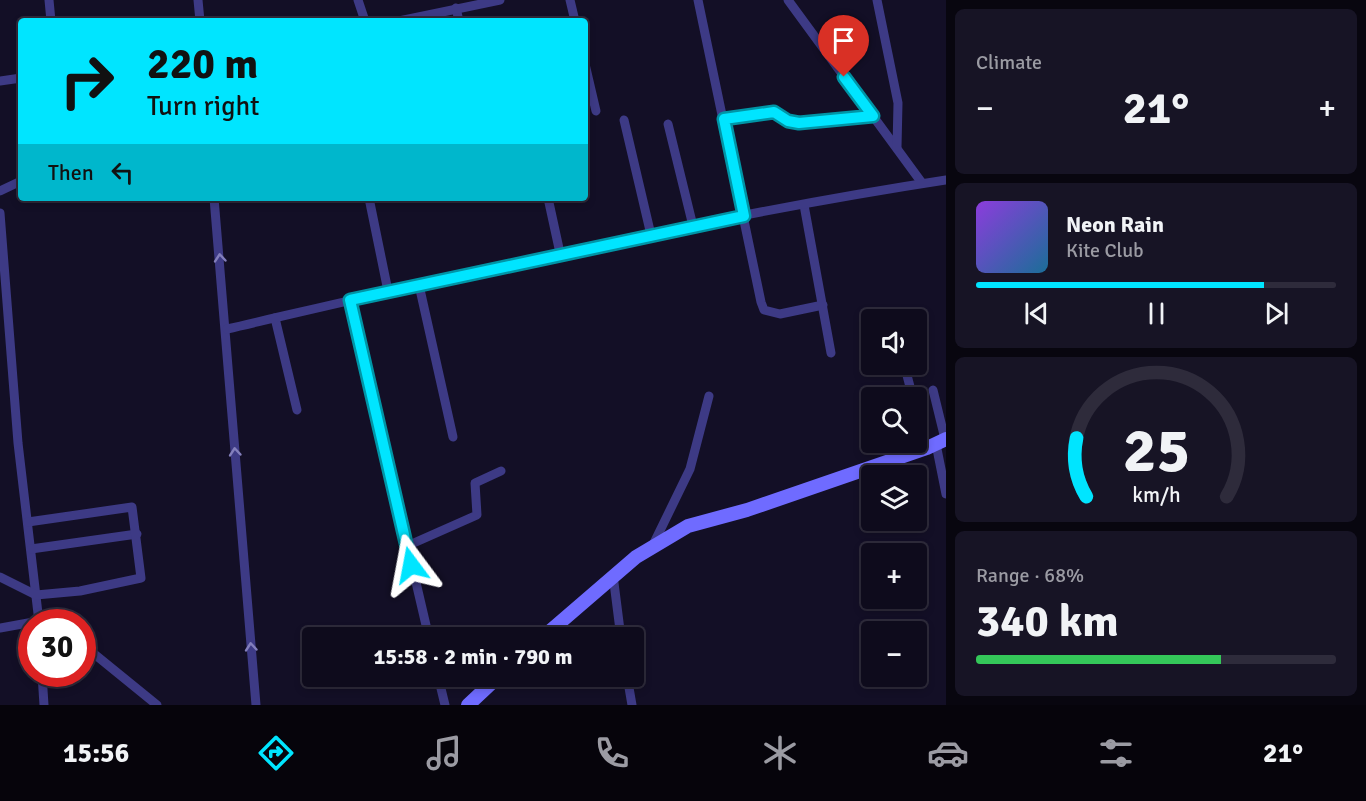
<!DOCTYPE html>
<html lang="en">
<head>
<meta charset="utf-8">
<style>
	body { margin:0; font-family:Signika,sans-serif; background:#171425; color:#f1f3f6; height:100vh; display:flex; flex-direction:column; font-size:22px; white-space:nowrap }
	* { box-sizing:border-box; margin:0 }
	p { font-size:20px; color:#9b9ba3 }
	.icon { flex:none; width:33px; height:33px; fill:none; stroke:currentColor; stroke-width:2; stroke-linecap:round; stroke-linejoin:round }
	.map { position:relative; flex:1; overflow:hidden }
	.details { display:flex; flex-direction:column; gap:9px; padding:9px; background:#08060f; width:420px }
	.details>* { flex:none }
	.banner { position:absolute; left:18px; top:18px; width:570px; height:183px; border-radius:6px; box-shadow:0 3px 9px #0003,0 0 0 2px #2e2b3b; background:#00e5ff; color:#111; overflow:hidden }
	.tools { position:absolute; left:861px; top:309px; display:grid; gap:12px }
	.tools a { display:grid; place-items:center; width:66px; height:66px; border-radius:6px; background:#0e0b1c; box-shadow:0 3px 9px #0003,0 0 0 2px #2e2b3b; font-size:30px }
	.speed { position:absolute; left:18px; top:609px; display:flex; gap:12px; font-size:30px; font-weight:700; text-align:center }
	.speed>* { display:grid; place-content:center; width:78px; height:78px; border-radius:50%; background:#0e0b1c; box-shadow:0 3px 9px #0003,0 0 0 2px #2e2b3b; line-height:1 }
	.speed .limit { border:9px solid #d22; background:#fff; color:#111 }
	.pin { position:absolute; display:grid; place-items:center; width:51px; height:51px; color:#fff; margin:-62px -26px; border-radius:50% 50% 50% 0; rotate:-45deg; box-shadow:0 0 6px #0007 }
	.pin .icon { rotate:45deg }
	.me { position:absolute; width:66px; margin:-33px; rotate:347deg; stroke-linejoin:round; filter:drop-shadow(0 0 4px #0008) }
	.turn { display:flex; align-items:center; gap:21px; height:126px; padding:0 30px; font-size:27px }
	.turn .icon { width:78px; height:78px; stroke-width:2.5 }
	.turn b { display:block; font-size:42px; line-height:51px }
	.then { display:flex; align-items:center; height:57px; padding:0 30px; background:#0003; gap:12px; font-size:22px }
	.big { font-size:45px; font-weight:800; line-height:1.1 }
	.details .widget { flex:1; display:flex; flex-direction:column; justify-content:center; gap:9px; min-width:0; padding:0 21px; border-radius:9px; background:#171425 }
	.details .dial { align-items:center; gap:0 }
	.dial svg { height:156px; overflow:visible; fill:none; stroke:#2e2b3b; stroke-width:7; stroke-linecap:round; text-anchor:middle }
	.dial text { fill:#f1f3f6; stroke:none }
	.song { display:flex; align-items:center; gap:18px }
	.cover { width:72px; height:72px; border-radius:9px; background:linear-gradient(135deg,hsl(270 70% 55%),hsl(200 70% 35%)) }
	.played { height:6px; border-radius:3px; background:linear-gradient(90deg,#00e5ff 80%,#2e2b3b 80%) }
	.keys { display:flex; justify-content:space-around; direction:ltr }
	.heat { display:flex; justify-content:space-between; align-items:center; font-size:33px; direction:ltr }
	.charge { height:9px; border-radius:4px; background:linear-gradient(90deg,#34c759 68%,#2e2b3b 0) }
	.trip { position:absolute; left:302px; top:627px; width:342px; height:60px; border-radius:6px; background:#0e0b1c; box-shadow:0 3px 9px #0003,0 0 0 2px #2e2b3b; font-weight:800; line-height:60px; text-align:center }
	.tab-bar { display:flex; height:96px; justify-content:space-around; align-items:center; background:#06040b; color:#9b9ba3 }
	.tab-bar .icon { width:42px; height:42px }
	.tab-bar .on { color:#00e5ff }
	.tab-bar b { font-size:27px; color:#f1f3f6 }
	main { display:flex; flex:1; min-height:0 }
	.map>svg:first-child { display:block }
	.lines { fill:none; stroke-linecap:round; stroke-linejoin:round }
	.street { stroke:#3d3a85; stroke-width:9 }
	.secondary { stroke:#6f6bff; stroke-width:14 }
	.oneway { stroke:#837fbc }
	.route-casing { stroke:#0095a6; stroke-width:15 }
	.route { stroke:#00e5ff; stroke-width:10 }
</style>
</head>
<body>
<main>
<div class="map">
<svg width="946" height="705" viewBox="0 0 946 705">
	<rect width="100%" height="100%" fill="#130f26"/>
	<g class="lines">
		<!-- street -->
		<g class="street">
			<polyline points="49,0 51,21"/>
			<polyline points="198,0 200,21"/>
			<polyline points="358,0 365,21"/>
			<polyline points="570,0 575,21"/>
			<polyline points="698,0 761,302 764,310 780,314 823,305"/>
			<polyline points="788,0 922,183"/>
			<polyline points="877,0 898,103 897,147"/>
			<polyline points="456,8 459,21"/>
			<polyline points="399,21 500,0"/>
			<polyline points="585,64 596,111"/>
			<polyline points="0,81 21,78"/>
			<polyline points="724,119 774,112 787,121 799,123 873,116"/>
			<polyline points="624,120 651,235"/>
			<polyline points="668,124 693,226"/>
			<polyline points="0,191 21,181"/>
			<polyline points="214,198 256,705"/>
			<polyline points="369,198 388,291"/>
			<polyline points="548,198 560,253"/>
			<polyline points="804,205 831,353"/>
			<polyline points="0,213 18,443 39,622"/>
			<polyline points="419,285 453,437"/>
			<polyline points="350,300 429,638"/>
			<polyline points="275,318 297,410"/>
			<path d="M227 329C465 274 704 217 946 180"/>
			<polyline points="904,364 913,398"/>
			<polyline points="933,390 945,439"/>
			<polyline points="916,410 927,448"/>
			<polyline points="936,444 946,494"/>
			<polyline points="653,545 690,469 709,396"/>
			<polyline points="407,546 477,515 475,483 501,471"/>
			<polyline points="31,549 137,534"/>
			<polyline points="613,575 621,638"/>
			<polyline points="0,577 36,595 80,591 141,578 132,507 28,522"/>
			<polyline points="0,628 39,621 49,622"/>
			<polyline points="82,644 157,705"/>
			<polyline points="42,674 44,705"/>
			<polyline points="438,676 445,705"/>
			<polyline points="627,676 632,705"/>
		</g>
		<!-- secondary -->
		<g class="secondary">
			<polyline points="542,638 636,557 688,526 747,510 927,448 946,439"/>
			<polyline points="468,705 499,676"/>
		</g>
	</g>
	<!-- one-way arrows -->
	<defs><path id="oneway-chevron" d="M-2-3.5L2.5 0L-2 3.5" fill="none" stroke-width="1.6" stroke-linecap="round" stroke-linejoin="round" transform="scale(1.5)"/></defs>
	<g class="oneway">
		<use href="#oneway-chevron" transform="translate(220 258) rotate(-95)"/>
		<use href="#oneway-chevron" transform="translate(235 452) rotate(-95)"/>
		<use href="#oneway-chevron" transform="translate(251 647) rotate(-95)"/>
	</g>
	<g class="lines">
		<defs>
			<polyline id="route" points="411,565 350,300 744,216 724,119 774,112 788,121 799,123 873,116 844,77"/>
		</defs>
		<!-- route casing -->
		<use href="#route" class="route-casing"/>
		<!-- route -->
		<use href="#route" class="route"/>
	</g>
</svg>
<div class="tools">
<a><svg class="icon" aria-label="sound" viewBox="0 0 24 24"><path d="M4 9h4l5-4v14l-5-4H4zM17 9q2 3 0 6"/></svg></a>
<a><svg class="icon" aria-label="search" viewBox="0 0 24 24"><circle cx="10" cy="10" r="6"/><path d="M15 15l6 6"/></svg></a>
<a><svg class="icon" aria-label="layers" viewBox="0 0 24 24"><path d="M12 4l9 5-9 5-9-5zM3 14l9 5 9-5"/></svg></a>
<a>+</a>
<a>−</a>
</div>
<div class="speed"><div class="limit">30</div></div>
<div class="pin" style="left:844px;top:77px;background:#d93025"><svg class="icon" aria-label="arrive" viewBox="0 0 24 24"><path d="M6 21V4h12l-3 4 3 4H6"/></svg></div>
<svg class="me" style="left:411px;top:565px" viewBox="-20 -20 40 40"><path d="M0-17L14 15 0 8-14 15z" fill="#00e5ff" stroke="#fff" stroke-width="4"/></svg>
<div class="trip">15:58 · 2 min · 790 m</div>
<div class="banner">
<div class="turn"><svg class="icon" aria-label="right" viewBox="0 0 24 24"><path d="M7 20v-9h11M14 6l5 5-5 5"/></svg><div><b>220 m</b>Turn right</div></div>
<div class="then">Then<svg class="icon" aria-label="left" viewBox="0 0 24 24"><path d="M17 20v-9H6M10 6l-5 5 5 5"/></svg></div>
</div>
</div>
<section class="details">
<div class="widget"><p>Climate</p>
<div class="heat"><a>−</a><b class="big">21°</b><a>+</a></div>
</div>
<div class="widget">
<div class="song"><i class="cover"></i><div><b>Neon Rain</b><p>Kite Club</p></div></div>
<div class="played"></div>
<div class="keys"><svg class="icon" aria-label="previous" viewBox="0 0 24 24"><path d="M18 5L8 12l10 7zM5 5v14"/></svg><svg class="icon" aria-label="pause" viewBox="0 0 24 24"><path d="M8 5v14M16 5v14"/></svg><svg class="icon" aria-label="next" viewBox="0 0 24 24"><path d="M6 5l10 7-10 7zM19 5v14"/></svg></div>
</div>
<div class="widget dial"><svg viewBox="0 0 100 80">
<path d="M14 69A42 42 0 1 1 86 69"/>
<path d="M14 69A42 42 0 0 1 9 39" stroke="#00e5ff"/>
<text x="50" y="56" font-size="32" font-weight="700">25</text>
<text x="50" y="72" font-size="11">km/h</text>
</svg></div>
<div class="widget"><p>Range · 68%</p><b class="big">340 km</b><div class="charge"></div></div>
</section>
</main>
<nav class="tab-bar">
<b>15:56</b>
<svg class="icon on" aria-label="directions" viewBox="0 0 24 24"><path d="M12 3l9 9-9 9-9-9zM9 14v-3h6M13 9l2 2-2 2"/></svg>
<svg class="icon" aria-label="music" viewBox="0 0 24 24"><path d="M9 18V5l10-2v13"/><circle cx="6" cy="18" r="3"/><circle cx="16" cy="16" r="3"/></svg>
<svg class="icon" aria-label="phone" viewBox="0 0 24 24"><path d="M5 4h4l2 5-3 2q2 4 5 5l2-3 5 2v4C11 20 4 13 5 4z"/></svg>
<svg class="icon" aria-label="climate" viewBox="0 0 24 24"><path d="M12 3v18M4 7l16 10M4 17L20 7"/></svg>
<svg class="icon" aria-label="car" viewBox="0 0 24 24"><path d="M5 17H2v-5l4-1 3-4h7l3 4 3 1v5h-3M9 17h6M6 11h13"/><circle cx="7" cy="17" r="2"/><circle cx="17" cy="17" r="2"/></svg>
<svg class="icon" aria-label="filters" viewBox="0 0 24 24"><path d="M4 7h16M4 17h16"/><circle cx="9" cy="7" r="2"/><circle cx="15" cy="17" r="2"/></svg>
<b>21°</b>
</nav>
</body>
</html>
